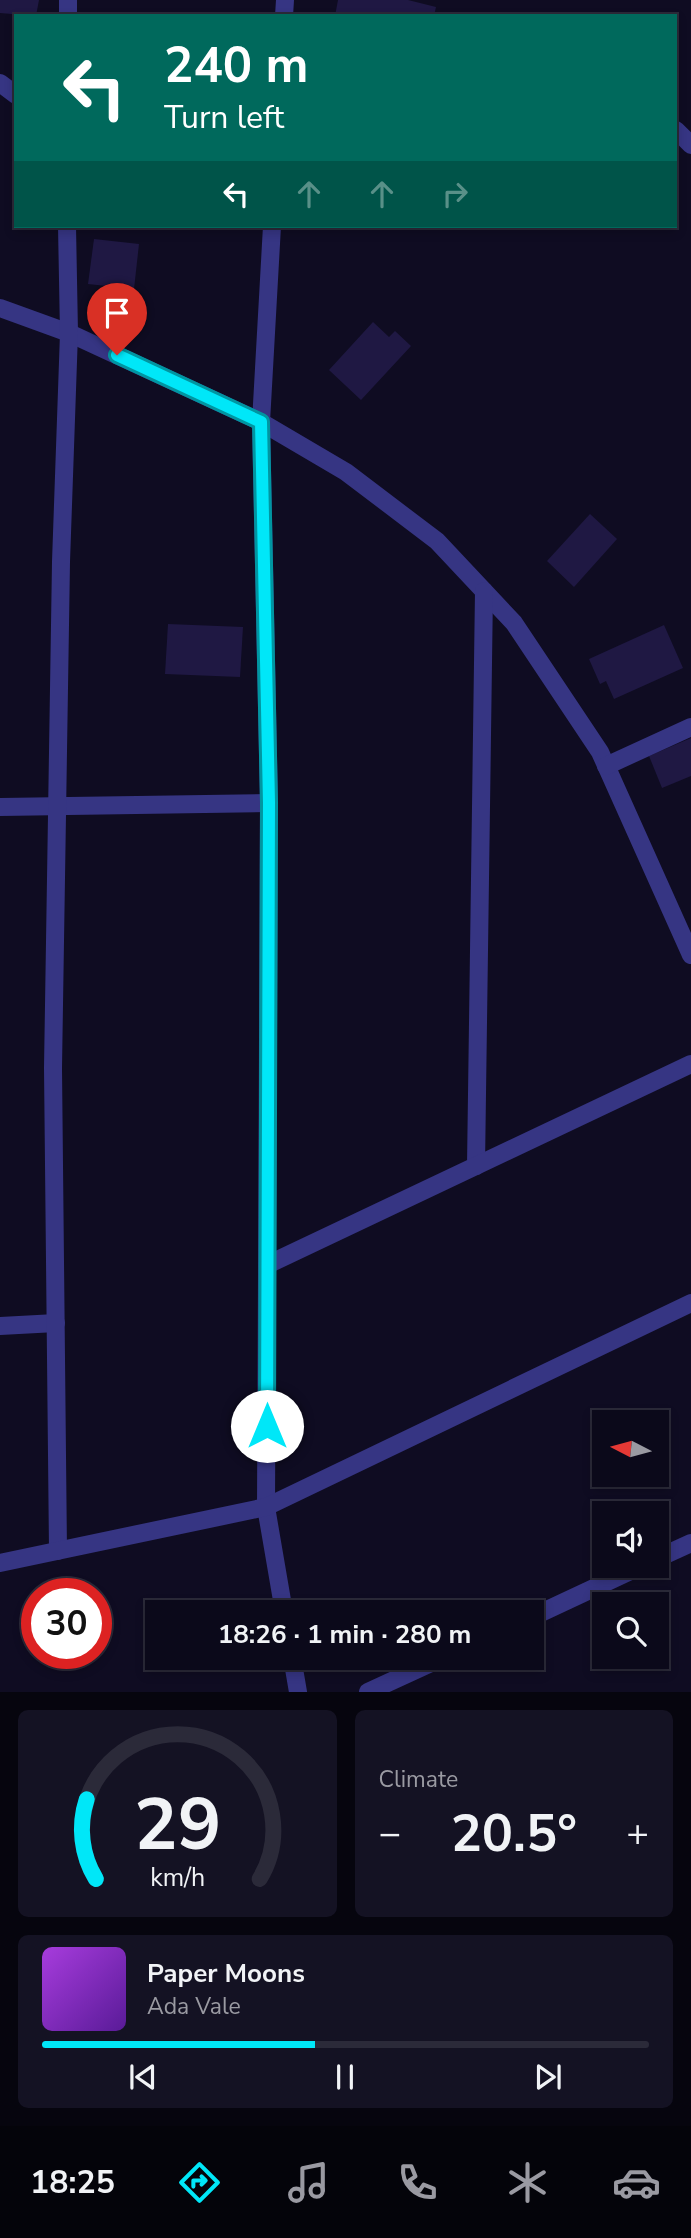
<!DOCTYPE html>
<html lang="en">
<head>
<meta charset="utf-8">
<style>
	body { margin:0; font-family:"Nunito Sans",sans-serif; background:#141223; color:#f1f3f6; height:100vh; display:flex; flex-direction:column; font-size:26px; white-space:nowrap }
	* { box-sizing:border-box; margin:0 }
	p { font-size:23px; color:#9a9aa2 }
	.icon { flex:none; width:38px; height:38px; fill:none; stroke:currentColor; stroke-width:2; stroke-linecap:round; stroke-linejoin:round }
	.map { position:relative; height:1692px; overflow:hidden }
	.sheet { display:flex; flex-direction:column; gap:18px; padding:18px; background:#06050e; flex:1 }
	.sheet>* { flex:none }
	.banner { position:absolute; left:14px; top:14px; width:663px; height:214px; border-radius:0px; box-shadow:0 4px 10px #0003,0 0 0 2px #2b2a39; background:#00695c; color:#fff; overflow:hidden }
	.needle { width:46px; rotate:276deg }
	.tools { position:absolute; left:592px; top:1410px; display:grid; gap:14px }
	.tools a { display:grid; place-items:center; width:77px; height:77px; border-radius:0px; background:#0b091a; box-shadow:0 4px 10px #0003,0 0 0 2px #2b2a39; font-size:35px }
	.speed { position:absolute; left:21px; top:1578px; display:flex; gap:14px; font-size:35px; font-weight:700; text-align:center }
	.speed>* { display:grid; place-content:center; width:91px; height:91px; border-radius:50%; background:#0b091a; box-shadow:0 4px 10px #0003,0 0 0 2px #2b2a39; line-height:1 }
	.speed .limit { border:10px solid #d22; background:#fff; color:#111 }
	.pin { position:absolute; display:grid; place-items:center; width:60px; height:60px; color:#fff; margin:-72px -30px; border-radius:50% 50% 50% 0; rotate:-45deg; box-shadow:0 0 7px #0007 }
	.pin .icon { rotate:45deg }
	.me { position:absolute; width:77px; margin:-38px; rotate:0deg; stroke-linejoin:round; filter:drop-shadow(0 0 5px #0008) }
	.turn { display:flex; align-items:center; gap:24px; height:147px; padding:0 35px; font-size:32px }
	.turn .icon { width:91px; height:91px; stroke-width:2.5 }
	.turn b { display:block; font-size:49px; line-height:60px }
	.lanes { display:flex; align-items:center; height:66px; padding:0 35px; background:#0003; justify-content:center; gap:35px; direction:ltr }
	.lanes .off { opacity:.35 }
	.big { font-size:52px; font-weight:700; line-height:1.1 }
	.sheet .tile { flex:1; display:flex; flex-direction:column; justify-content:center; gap:10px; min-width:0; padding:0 24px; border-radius:10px; background:#141223 }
	.sheet .dial { align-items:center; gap:0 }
	.dial svg { height:182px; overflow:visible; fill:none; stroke:#2b2a39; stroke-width:7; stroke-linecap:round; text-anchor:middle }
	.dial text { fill:#f1f3f6; stroke:none }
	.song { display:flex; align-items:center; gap:21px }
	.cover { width:84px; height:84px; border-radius:10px; background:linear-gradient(135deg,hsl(280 70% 55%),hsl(270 70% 35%)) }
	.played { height:7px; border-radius:4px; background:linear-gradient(90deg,#00e7f8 45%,#2b2a39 45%) }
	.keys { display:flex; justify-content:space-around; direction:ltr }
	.heat { display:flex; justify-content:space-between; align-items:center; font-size:38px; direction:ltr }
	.sheet .tiles { flex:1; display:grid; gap:18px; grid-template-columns:1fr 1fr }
	.tile:last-child { grid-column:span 2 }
	.trip { position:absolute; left:145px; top:1600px; width:399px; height:70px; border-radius:0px; background:#0b091a; box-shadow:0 4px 10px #0003,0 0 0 2px #2b2a39; font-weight:700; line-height:70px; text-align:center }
	.menu { display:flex; height:112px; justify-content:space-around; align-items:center; background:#04040a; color:#9a9aa2 }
	.menu .icon { width:49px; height:49px }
	.menu .current { color:#00e7f8 }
	.menu b { font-size:32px; color:#f1f3f6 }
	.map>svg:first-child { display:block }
	.building { fill:#1f1843 }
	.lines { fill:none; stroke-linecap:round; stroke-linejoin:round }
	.street { stroke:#363583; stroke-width:18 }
	.route-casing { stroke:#0096a1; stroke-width:18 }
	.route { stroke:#00e7f8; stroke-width:12 }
</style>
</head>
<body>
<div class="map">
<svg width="691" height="1692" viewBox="0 0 691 1692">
	<rect width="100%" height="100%" fill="#0f0c22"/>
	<!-- building -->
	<g class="building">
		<polygon points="0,0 39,0 36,16 0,13"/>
		<polygon points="338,0 408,0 436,7 434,16 335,16"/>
		<polygon points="94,239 139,244 134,289 88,284"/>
		<polygon points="373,322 389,337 395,331 411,346 361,400 329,370"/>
		<polygon points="590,514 617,539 574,587 547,561"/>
		<polygon points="168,624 243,627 240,677 165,674"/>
		<polygon points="664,625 683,668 614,699 606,681 600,684 589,659"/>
		<polygon points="691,738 691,776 662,788 649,756"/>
	</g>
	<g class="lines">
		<!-- street -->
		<g class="street">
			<polyline points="68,16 68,0"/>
			<polyline points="284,16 285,0"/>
			<polyline points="0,83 16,95"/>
			<polyline points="676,130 691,145"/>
			<polyline points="272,226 261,422 269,803 266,1507 284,1612"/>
			<polyline points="0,308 69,333 261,422 346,472 437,541 514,623 600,752 691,955"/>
			<polyline points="606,766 691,727"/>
			<polyline points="0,807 269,803"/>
			<polyline points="476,1166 484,591"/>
			<polyline points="267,1265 691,1064"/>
			<polyline points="0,1326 56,1323"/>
			<polyline points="58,1551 53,1068 61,562 69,333 67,226"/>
			<polyline points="656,1559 691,1543"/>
			<polyline points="0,1563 266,1507 691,1303"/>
			<polyline points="532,1617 641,1566"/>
			<polyline points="292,1657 298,1692"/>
			<polyline points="368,1692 444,1657"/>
		</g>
	</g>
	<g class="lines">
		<defs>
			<polyline id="route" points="117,355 261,422 269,803 267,1426"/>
		</defs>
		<!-- route casing -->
		<use href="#route" class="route-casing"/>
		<!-- route -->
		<use href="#route" class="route"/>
	</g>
</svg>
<div class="tools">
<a><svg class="needle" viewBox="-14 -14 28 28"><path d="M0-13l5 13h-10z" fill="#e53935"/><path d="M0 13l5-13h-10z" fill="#9a9aa2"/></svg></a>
<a><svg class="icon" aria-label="sound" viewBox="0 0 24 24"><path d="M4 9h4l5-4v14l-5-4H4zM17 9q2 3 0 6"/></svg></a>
<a><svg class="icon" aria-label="search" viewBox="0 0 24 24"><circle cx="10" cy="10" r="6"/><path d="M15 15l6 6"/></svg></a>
</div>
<div class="speed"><div class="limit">30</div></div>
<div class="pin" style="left:117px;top:355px;background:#d93025"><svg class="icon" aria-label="arrive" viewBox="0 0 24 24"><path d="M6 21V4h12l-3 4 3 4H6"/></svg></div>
<svg class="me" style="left:267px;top:1426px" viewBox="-20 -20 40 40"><circle r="19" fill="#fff"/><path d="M0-13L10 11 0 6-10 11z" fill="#00e7f8"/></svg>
<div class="trip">18:26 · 1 min · 280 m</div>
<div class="banner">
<div class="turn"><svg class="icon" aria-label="left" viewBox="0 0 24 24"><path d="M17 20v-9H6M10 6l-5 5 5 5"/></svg><div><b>240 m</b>Turn left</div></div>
<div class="lanes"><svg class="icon" aria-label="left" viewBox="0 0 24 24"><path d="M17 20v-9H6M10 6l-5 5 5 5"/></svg><svg class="icon off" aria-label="ahead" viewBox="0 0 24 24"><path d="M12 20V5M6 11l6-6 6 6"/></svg><svg class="icon off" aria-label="ahead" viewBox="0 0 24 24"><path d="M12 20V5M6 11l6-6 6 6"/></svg><svg class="icon off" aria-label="right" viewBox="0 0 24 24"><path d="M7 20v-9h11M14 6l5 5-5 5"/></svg></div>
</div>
</div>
<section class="sheet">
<div class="tiles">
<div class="tile dial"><svg viewBox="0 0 100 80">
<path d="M14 69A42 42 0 1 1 86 69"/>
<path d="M14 69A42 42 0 0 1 10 34" stroke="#00e7f8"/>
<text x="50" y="56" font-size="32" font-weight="700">29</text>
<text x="50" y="72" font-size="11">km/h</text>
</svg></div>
<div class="tile"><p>Climate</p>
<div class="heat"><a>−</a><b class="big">20.5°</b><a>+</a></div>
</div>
<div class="tile">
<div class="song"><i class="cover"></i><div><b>Paper Moons</b><p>Ada Vale</p></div></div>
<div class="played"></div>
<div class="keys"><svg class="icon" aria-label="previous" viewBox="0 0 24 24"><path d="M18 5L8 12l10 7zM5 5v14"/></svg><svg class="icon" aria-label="pause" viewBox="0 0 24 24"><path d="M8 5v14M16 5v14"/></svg><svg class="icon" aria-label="next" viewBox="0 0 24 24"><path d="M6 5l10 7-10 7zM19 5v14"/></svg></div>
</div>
</div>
</section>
<nav class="menu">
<b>18:25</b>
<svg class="icon current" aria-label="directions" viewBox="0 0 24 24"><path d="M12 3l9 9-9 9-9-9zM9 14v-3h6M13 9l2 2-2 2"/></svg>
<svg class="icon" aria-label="music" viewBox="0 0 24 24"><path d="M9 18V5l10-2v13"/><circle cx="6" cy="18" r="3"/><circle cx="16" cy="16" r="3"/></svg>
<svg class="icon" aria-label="phone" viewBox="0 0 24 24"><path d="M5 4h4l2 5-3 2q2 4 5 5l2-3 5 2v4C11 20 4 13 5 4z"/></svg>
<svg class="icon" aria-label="climate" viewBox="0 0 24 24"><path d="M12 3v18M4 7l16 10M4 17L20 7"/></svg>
<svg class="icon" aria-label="car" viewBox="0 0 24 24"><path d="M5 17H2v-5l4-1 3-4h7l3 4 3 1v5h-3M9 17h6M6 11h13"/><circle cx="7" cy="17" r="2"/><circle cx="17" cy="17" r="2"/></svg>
</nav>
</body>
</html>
